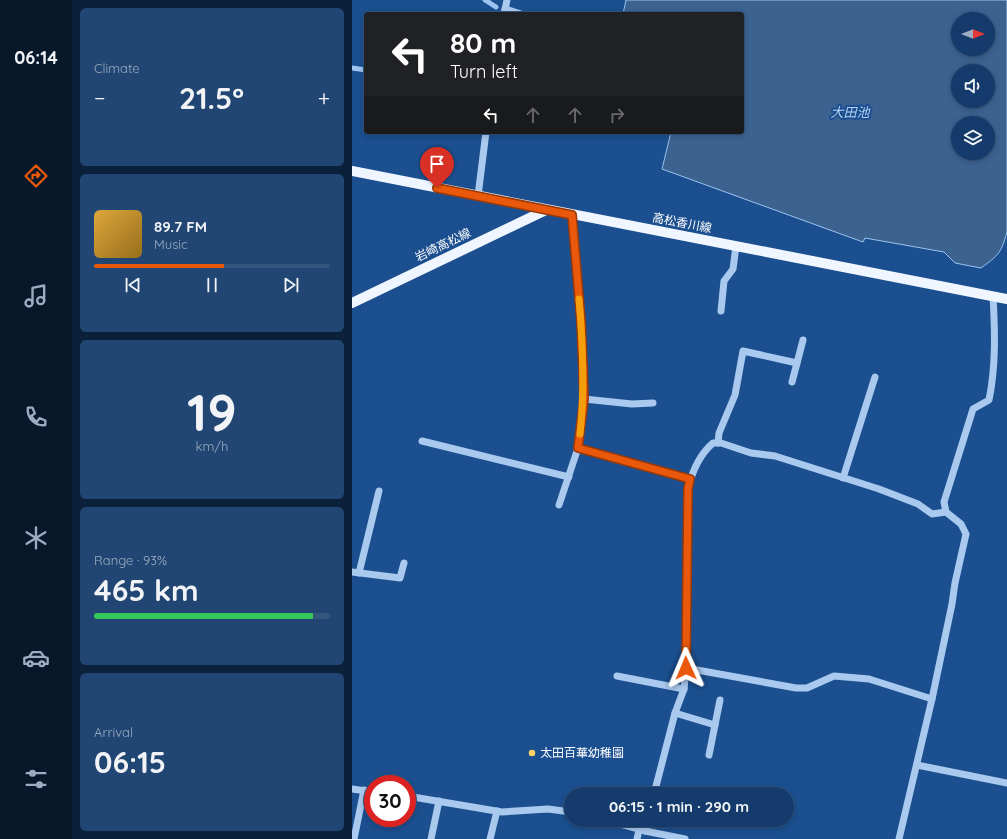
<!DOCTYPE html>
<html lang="en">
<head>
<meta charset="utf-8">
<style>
	body { margin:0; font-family:Quicksand,"Noto Sans JP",sans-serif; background:#214673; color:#f1f3f6; height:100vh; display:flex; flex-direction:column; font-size:15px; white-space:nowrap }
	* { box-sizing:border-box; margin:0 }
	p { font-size:13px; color:#9dadc1 }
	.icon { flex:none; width:22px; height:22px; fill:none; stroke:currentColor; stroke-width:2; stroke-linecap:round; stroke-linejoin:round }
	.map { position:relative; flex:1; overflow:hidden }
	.side { display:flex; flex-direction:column; gap:8px; padding:8px; background:#0b203b; width:280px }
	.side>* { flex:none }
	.top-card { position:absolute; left:12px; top:12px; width:380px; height:122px; border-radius:4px; box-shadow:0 2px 6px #0003,0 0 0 1px #33557e; background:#202124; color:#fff; overflow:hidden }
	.needle { width:26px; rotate:90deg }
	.tools { position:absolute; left:599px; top:12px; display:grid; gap:8px }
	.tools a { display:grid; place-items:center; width:44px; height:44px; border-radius:50%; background:#143b6b; box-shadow:0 2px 6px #0003,0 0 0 1px #33557e; font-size:20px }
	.speed { position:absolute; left:12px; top:775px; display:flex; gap:8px; font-size:20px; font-weight:700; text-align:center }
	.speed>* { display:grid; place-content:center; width:52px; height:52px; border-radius:50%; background:#143b6b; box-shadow:0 2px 6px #0003,0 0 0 1px #33557e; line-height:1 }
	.speed .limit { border:6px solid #d22; background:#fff; color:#111 }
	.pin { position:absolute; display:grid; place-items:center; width:34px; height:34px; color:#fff; margin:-41px -17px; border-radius:50% 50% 50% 0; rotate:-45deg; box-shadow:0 0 4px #0007 }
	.pin .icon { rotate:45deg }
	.me { position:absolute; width:44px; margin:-22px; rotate:359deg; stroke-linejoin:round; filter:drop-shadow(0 0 3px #0008) }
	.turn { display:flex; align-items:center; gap:14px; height:84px; padding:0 20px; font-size:18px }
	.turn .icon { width:52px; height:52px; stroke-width:2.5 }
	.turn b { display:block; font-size:28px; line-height:34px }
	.lanes { display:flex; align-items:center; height:38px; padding:0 20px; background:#0003; justify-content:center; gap:20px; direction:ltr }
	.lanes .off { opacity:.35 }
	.big { font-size:30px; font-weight:700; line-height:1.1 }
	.side .card { flex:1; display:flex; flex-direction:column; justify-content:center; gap:6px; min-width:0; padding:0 14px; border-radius:6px; background:#214673 }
	.side .dial { align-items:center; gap:0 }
	.dial b { font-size:52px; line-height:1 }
	.song { display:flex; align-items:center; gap:12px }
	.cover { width:48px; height:48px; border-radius:6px; background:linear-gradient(135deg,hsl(40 70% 55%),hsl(40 70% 35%)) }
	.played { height:4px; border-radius:2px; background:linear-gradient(90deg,#ea580c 55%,#33557e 55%) }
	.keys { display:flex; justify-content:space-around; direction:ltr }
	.heat { display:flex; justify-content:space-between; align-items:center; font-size:22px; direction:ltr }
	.charge { height:6px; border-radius:3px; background:linear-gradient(90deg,#34c759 93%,#33557e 0) }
	.trip { position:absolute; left:212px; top:787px; width:230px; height:40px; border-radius:20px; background:#143b6b; box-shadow:0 2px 6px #0003,0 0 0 1px #33557e; font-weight:700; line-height:40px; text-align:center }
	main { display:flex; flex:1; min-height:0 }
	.tabs { display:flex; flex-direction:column; width:72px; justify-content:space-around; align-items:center; background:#08182b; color:#9dadc1 }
	.tabs .icon { width:28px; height:28px }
	.tabs .on { color:#ea580c }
	.tabs b { font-size:18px; color:#f1f3f6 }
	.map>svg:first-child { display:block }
	.water { fill:#3c6290; stroke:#9cc4f0; fill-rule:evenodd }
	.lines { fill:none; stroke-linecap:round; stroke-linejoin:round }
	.stream { stroke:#9cc4f0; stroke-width:5 }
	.minor { stroke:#a9c9ee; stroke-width:7 }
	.major { stroke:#f0f6ff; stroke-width:10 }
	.route-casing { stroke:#983908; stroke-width:10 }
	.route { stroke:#ea580c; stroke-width:7 }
	.slow { stroke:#f59e0b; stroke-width:7 }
	.poi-dot { fill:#ffd166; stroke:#1b4f8f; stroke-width:1.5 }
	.labels { text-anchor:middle; stroke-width:4; stroke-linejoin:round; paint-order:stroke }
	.street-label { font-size:12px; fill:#fff; stroke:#1b4f8f }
	.poi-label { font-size:12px; fill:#fff; stroke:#1b4f8f; text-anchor:start }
	.water-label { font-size:13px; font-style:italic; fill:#b5d3f5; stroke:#1b4f8f }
</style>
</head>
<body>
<main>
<nav class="tabs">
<b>06:14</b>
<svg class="icon on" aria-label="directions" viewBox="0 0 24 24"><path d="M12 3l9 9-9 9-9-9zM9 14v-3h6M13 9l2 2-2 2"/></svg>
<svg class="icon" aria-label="music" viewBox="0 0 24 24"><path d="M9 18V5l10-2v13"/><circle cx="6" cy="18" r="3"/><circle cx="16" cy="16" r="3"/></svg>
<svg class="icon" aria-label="phone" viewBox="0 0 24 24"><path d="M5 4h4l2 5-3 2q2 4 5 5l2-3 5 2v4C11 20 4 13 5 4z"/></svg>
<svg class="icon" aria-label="climate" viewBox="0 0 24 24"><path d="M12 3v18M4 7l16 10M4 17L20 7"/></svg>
<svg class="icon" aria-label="car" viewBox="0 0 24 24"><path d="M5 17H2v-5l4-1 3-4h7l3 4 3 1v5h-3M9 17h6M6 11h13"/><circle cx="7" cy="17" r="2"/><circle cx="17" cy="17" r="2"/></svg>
<svg class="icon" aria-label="filters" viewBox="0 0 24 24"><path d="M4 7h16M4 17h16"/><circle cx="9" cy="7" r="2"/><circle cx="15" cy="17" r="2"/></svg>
</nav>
<section class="side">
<div class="card"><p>Climate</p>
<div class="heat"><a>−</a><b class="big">21.5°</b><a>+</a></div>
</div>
<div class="card">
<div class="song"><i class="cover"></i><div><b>89.7 FM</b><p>Music</p></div></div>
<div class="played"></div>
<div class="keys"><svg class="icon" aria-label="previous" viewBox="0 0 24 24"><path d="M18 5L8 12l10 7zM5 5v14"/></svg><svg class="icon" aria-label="pause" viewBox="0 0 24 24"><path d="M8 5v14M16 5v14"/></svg><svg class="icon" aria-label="next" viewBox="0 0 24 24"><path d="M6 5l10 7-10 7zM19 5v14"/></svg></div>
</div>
<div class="card dial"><b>19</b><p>km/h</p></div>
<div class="card"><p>Range · 93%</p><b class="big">465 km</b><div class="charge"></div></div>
<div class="card"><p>Arrival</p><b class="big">06:15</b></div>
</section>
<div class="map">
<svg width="655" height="839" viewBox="0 0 655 839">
	<rect width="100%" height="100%" fill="#1b4f8f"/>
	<!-- water -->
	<path class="water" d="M274 0H655V232C649 253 647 255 629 268L603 263 592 252 513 238 511 242 310 169 319 132H390V14H271ZM606 19H636V49H606ZM606 71H636V101H606ZM606 123H636V153H606Z"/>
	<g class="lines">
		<!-- stream -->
		<g class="stream">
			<polyline points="133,0 144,7"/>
			<polyline points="0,68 14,70"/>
		</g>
		<!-- minor -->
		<g class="minor">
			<polyline points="153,9 169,14"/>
			<polyline points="152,14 155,0"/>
			<polyline points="126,196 134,132"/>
			<polyline points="369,311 372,281 381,269 384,246"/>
			<polyline points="440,382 445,363"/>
			<polyline points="232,399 280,404 301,403"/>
			<polyline points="70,441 217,477"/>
			<polyline points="366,443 367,433 383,395 391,351 445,363 451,340"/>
			<polyline points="226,448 338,479"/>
			<polyline points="491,478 523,377"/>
			<polyline points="207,505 226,448 232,399 229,321 220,215"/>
			<polyline points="0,572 48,578 52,563"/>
			<polyline points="7,573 27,491"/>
			<polyline points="334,668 444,688 455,688 482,676 517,679 580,699"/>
			<polyline points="265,676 332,689"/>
			<polyline points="323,713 363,725 357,755"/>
			<polyline points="363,725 368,700"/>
			<polyline points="565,765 655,783"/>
			<polyline points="0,789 21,792"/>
			<path d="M302 794 323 713 332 689 334 668 336 489C340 472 347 455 361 443H369L399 453 423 456 527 489 566 504 580 514 594 512"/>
			<polyline points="55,796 150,812 196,809 219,812"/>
			<polyline points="253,820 293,831 333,839"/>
			<polyline points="293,831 296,820"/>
			<polyline points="2,839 12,790"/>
			<polyline points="79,839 87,801"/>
			<polyline points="138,839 145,811"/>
			<polyline points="285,839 287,830"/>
			<path d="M547 839 580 699 600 604 603 583 614 534 609 524 594 512 592 502 621 409 637 400C644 366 643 331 641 296"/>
		</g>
		<!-- major -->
		<g class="major">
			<polyline points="0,171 655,299"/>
			<polyline points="0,303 194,210"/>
		</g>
	</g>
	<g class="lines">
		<defs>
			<polyline id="route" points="85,188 220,215 229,321 231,368 232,399 226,448 338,479 336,489 334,668"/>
		</defs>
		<!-- route casing -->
		<use href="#route" class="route-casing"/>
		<!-- route -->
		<use href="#route" class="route"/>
		<!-- slow -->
		<path class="slow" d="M227 299C231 344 233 389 228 434"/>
	</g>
	<!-- markers -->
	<circle class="poi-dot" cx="180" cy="753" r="4"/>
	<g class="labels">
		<!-- street labels -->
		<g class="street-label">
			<text transform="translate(330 223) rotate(11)" y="4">高松香川線</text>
			<text transform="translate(91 245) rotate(-26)" y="4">岩崎高松線</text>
		</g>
		<!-- poi labels -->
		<g class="poi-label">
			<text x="188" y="757">太田百華幼稚園</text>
		</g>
		<!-- water labels -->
		<g class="water-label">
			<text x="498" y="117">大田池</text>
		</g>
	</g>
</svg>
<div class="tools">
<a><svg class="needle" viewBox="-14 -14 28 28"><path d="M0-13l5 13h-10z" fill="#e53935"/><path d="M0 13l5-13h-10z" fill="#9dadc1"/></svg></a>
<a><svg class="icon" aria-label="sound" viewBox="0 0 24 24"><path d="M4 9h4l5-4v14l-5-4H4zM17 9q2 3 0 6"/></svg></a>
<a><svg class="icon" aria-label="layers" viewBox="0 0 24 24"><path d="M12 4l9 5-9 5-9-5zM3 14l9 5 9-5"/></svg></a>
</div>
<div class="speed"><div class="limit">30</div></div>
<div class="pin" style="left:85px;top:188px;background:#d93025"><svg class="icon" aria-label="arrive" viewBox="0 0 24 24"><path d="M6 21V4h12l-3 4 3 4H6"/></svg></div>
<svg class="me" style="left:334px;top:668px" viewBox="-20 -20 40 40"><path d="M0-17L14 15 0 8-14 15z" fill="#ea580c" stroke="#fff" stroke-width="4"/></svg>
<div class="trip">06:15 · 1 min · 290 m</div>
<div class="top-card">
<div class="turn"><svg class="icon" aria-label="left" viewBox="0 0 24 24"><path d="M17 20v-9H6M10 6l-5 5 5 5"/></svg><div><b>80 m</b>Turn left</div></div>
<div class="lanes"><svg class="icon" aria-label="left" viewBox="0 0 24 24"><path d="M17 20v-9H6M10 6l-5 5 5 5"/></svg><svg class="icon off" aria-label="ahead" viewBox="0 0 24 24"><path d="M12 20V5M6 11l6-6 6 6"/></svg><svg class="icon off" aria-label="ahead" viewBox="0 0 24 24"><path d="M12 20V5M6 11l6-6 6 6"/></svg><svg class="icon off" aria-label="right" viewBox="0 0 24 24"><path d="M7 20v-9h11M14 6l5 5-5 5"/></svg></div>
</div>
</div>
</main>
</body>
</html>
